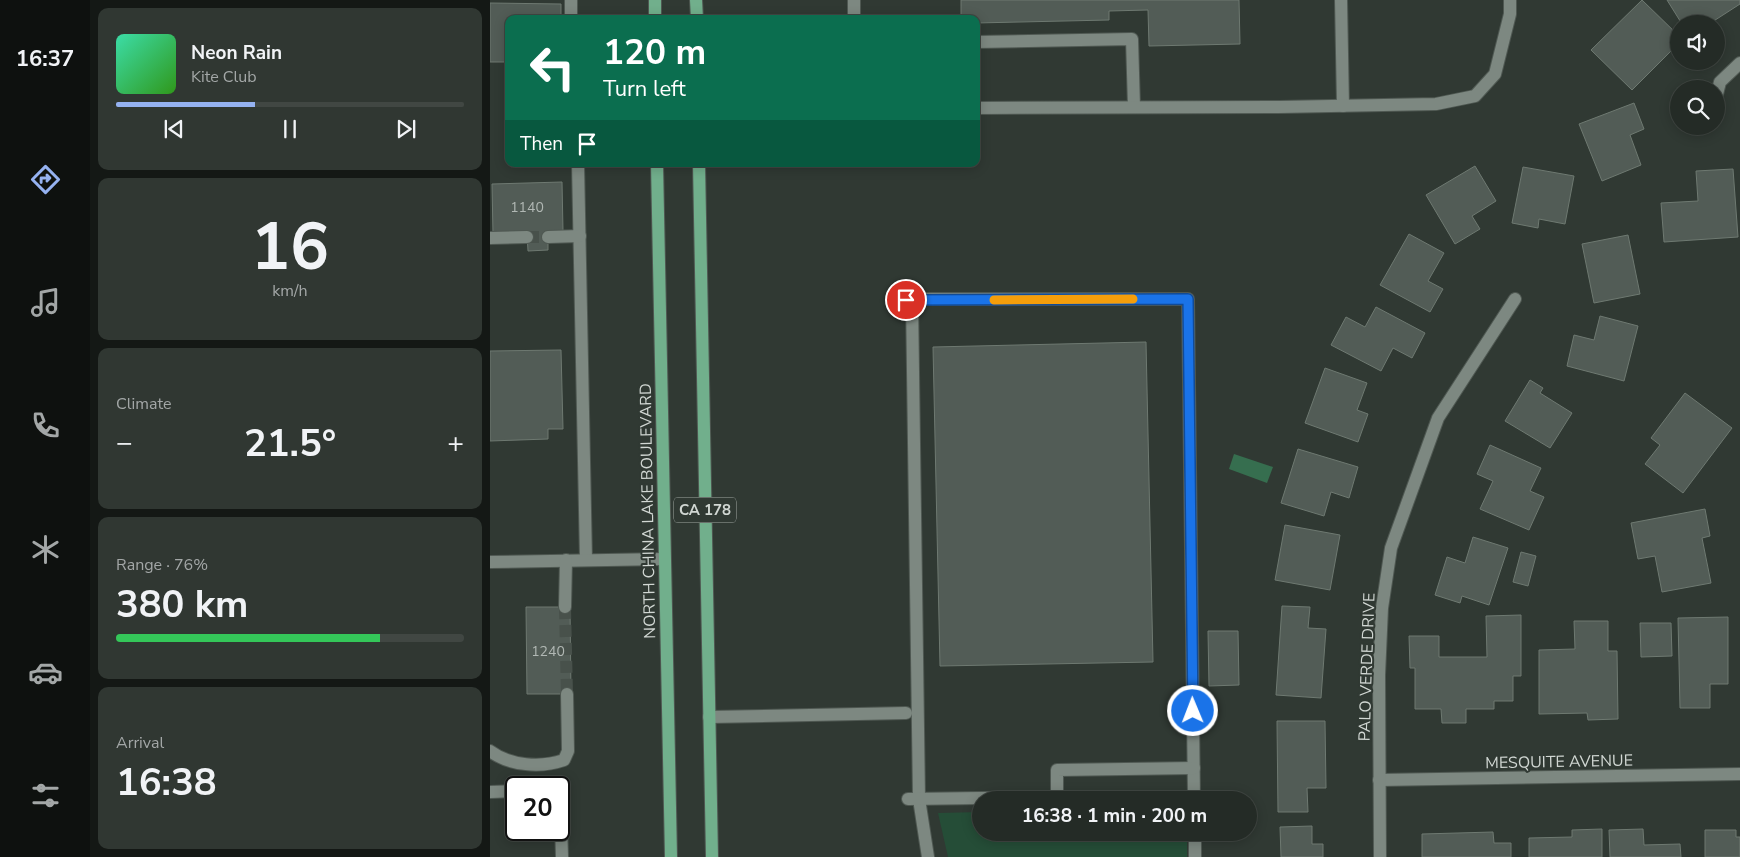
<!DOCTYPE html>
<html lang="en">
<head>
<meta charset="utf-8">
<style>
	body { margin:0; font-family:"Nunito Sans",sans-serif; background:#303732; color:#f1f3f6; height:100vh; display:flex; flex-direction:column; font-size:19px; white-space:nowrap }
	* { box-sizing:border-box; margin:0 }
	p { font-size:16px; color:#a3a7a7 }
	.icon { flex:none; width:28px; height:28px; fill:none; stroke:currentColor; stroke-width:2; stroke-linecap:round; stroke-linejoin:round }
	.map { position:relative; flex:1; overflow:hidden }
	.panel { display:flex; flex-direction:column; gap:8px; padding:8px; background:#141815; width:400px }
	.panel>* { flex:none }
	.hud { position:absolute; left:15px; top:15px; width:475px; height:152px; border-radius:10px; box-shadow:0 2px 12px #0003,0 0 0 1px #414743; background:#0b6e4f; color:#fff; overflow:hidden }
	.tools { position:absolute; left:1180px; top:15px; display:grid; gap:10px }
	.tools a { display:grid; place-items:center; width:55px; height:55px; border-radius:50%; background:#242b26; box-shadow:0 2px 12px #0003,0 0 0 1px #414743; font-size:25px }
	.speed { position:absolute; left:15px; top:776px; display:flex; gap:10px; font-size:25px; font-weight:700; text-align:center }
	.speed>* { display:grid; place-content:center; width:65px; height:65px; border-radius:50%; background:#242b26; box-shadow:0 2px 12px #0003,0 0 0 1px #414743; line-height:1 }
	.speed .limit { border:2px solid #111; border-radius:8px; background:#fff; color:#111 }
	.pin { position:absolute; display:grid; place-items:center; width:42px; height:42px; color:#fff; margin:-21px; border:2px solid #fff; border-radius:50%; box-shadow:0 1px 5px #0007 }
	.me { position:absolute; width:55px; margin:-28px; rotate:359deg; stroke-linejoin:round; filter:drop-shadow(0 0 4px #0008) }
	.turn { display:flex; align-items:center; gap:18px; height:105px; padding:0 15px; font-size:22px }
	.turn .icon { width:65px; height:65px; stroke-width:2.5 }
	.turn b { display:block; font-size:35px; line-height:42px }
	.then { display:flex; align-items:center; height:48px; padding:0 15px; background:#0003; gap:10px; font-size:19px }
	.big { font-size:38px; font-weight:700; line-height:1.1 }
	.panel .card { flex:1; display:flex; flex-direction:column; justify-content:center; gap:8px; min-width:0; padding:0 18px; border-radius:10px; background:#303732 }
	.panel .dial { align-items:center; gap:0 }
	.dial b { font-size:65px; line-height:1 }
	.song { display:flex; align-items:center; gap:15px }
	.cover { width:60px; height:60px; border-radius:8px; background:linear-gradient(135deg,hsl(160 70% 55%),hsl(110 70% 35%)) }
	.played { height:5px; border-radius:2px; background:linear-gradient(90deg,#95b2f1 40%,#414743 40%) }
	.keys { display:flex; justify-content:space-around; direction:ltr }
	.heat { display:flex; justify-content:space-between; align-items:center; font-size:28px; direction:ltr }
	.charge { height:8px; border-radius:4px; background:linear-gradient(90deg,#34c759 76%,#414743 0) }
	.trip { position:absolute; left:482px; top:791px; width:285px; height:50px; border-radius:25px; background:#242b26; box-shadow:0 2px 12px #0003,0 0 0 1px #414743; font-weight:700; line-height:50px; text-align:center }
	main { display:flex; flex:1; min-height:0 }
	.tabs { display:flex; flex-direction:column; width:90px; justify-content:space-around; align-items:center; background:#0e110f; color:#a3a7a7 }
	.tabs .icon { width:35px; height:35px }
	.tabs .selected { color:#95b2f1 }
	.tabs b { font-size:22px; color:#f1f3f6 }
	.map>svg:first-child { display:block }
	.green { fill:#254d37 }
	.water { fill:#366e4f }
	.building { fill:#525c56; stroke:#6e7971 }
	.lines { fill:none; stroke-linecap:round; stroke-linejoin:round }
	.minor-tunnel { stroke:#48514b; stroke-width:12; stroke-dasharray:12 6; stroke-linecap:butt }
	.minor-casing { stroke:#4f5852; stroke-width:14 }
	.major-casing { stroke:#4f5852; stroke-width:14 }
	.minor { stroke:#7d8881; stroke-width:12 }
	.major { stroke:#71af8c; stroke-width:12 }
	.route-casing { stroke:#114b97; stroke-width:12 }
	.route { stroke:#1a73e8; stroke-width:9 }
	.slow { stroke:#f59e0b; stroke-width:9 }
	.labels { text-anchor:middle; stroke-width:4; stroke-linejoin:round; paint-order:stroke }
	.number-label { font-size:14px; fill:#b1b8b4 }
	.shield { fill:#303933; stroke:#a1a8a3; stroke-width:1 }
	.shield-label { font-size:15px; font-weight:bold; fill:#d1d7d3 }
	.street-label { font-size:16px; fill:#d1d7d3; stroke:#303933 }
</style>
</head>
<body>
<main>
<nav class="tabs">
<b>16:37</b>
<svg class="icon selected" aria-label="directions" viewBox="0 0 24 24"><path d="M12 3l9 9-9 9-9-9zM9 14v-3h6M13 9l2 2-2 2"/></svg>
<svg class="icon" aria-label="music" viewBox="0 0 24 24"><path d="M9 18V5l10-2v13"/><circle cx="6" cy="18" r="3"/><circle cx="16" cy="16" r="3"/></svg>
<svg class="icon" aria-label="phone" viewBox="0 0 24 24"><path d="M5 4h4l2 5-3 2q2 4 5 5l2-3 5 2v4C11 20 4 13 5 4z"/></svg>
<svg class="icon" aria-label="climate" viewBox="0 0 24 24"><path d="M12 3v18M4 7l16 10M4 17L20 7"/></svg>
<svg class="icon" aria-label="car" viewBox="0 0 24 24"><path d="M5 17H2v-5l4-1 3-4h7l3 4 3 1v5h-3M9 17h6M6 11h13"/><circle cx="7" cy="17" r="2"/><circle cx="17" cy="17" r="2"/></svg>
<svg class="icon" aria-label="filters" viewBox="0 0 24 24"><path d="M4 7h16M4 17h16"/><circle cx="9" cy="7" r="2"/><circle cx="15" cy="17" r="2"/></svg>
</nav>
<section class="panel">
<div class="card">
<div class="song"><i class="cover"></i><div><b>Neon Rain</b><p>Kite Club</p></div></div>
<div class="played"></div>
<div class="keys"><svg class="icon" aria-label="previous" viewBox="0 0 24 24"><path d="M18 5L8 12l10 7zM5 5v14"/></svg><svg class="icon" aria-label="pause" viewBox="0 0 24 24"><path d="M8 5v14M16 5v14"/></svg><svg class="icon" aria-label="next" viewBox="0 0 24 24"><path d="M6 5l10 7-10 7zM19 5v14"/></svg></div>
</div>
<div class="card dial"><b>16</b><p>km/h</p></div>
<div class="card"><p>Climate</p>
<div class="heat"><a>−</a><b class="big">21.5°</b><a>+</a></div>
</div>
<div class="card"><p>Range · 76%</p><b class="big">380 km</b><div class="charge"></div></div>
<div class="card"><p>Arrival</p><b class="big">16:38</b></div>
</section>
<div class="map">
<svg width="1250" height="857" viewBox="0 0 1250 857">
	<rect width="100%" height="100%" fill="#303933"/>
	<!-- green -->
	<polygon class="green" points="491,812 491,832 697,833 697,857 458,857 448,813"/>
	<!-- water -->
	<polygon class="water" points="744,454 783,467 777,483 739,469"/>
	<!-- building -->
	<g class="building">
		<polygon points="471,0 749,0 750,44 659,46 658,10 619,11 619,20 486,23 486,19 471,19"/>
		<polygon points="1152,0 1189,36 1189,43 1142,90 1101,50"/>
		<polygon points="1177,0 1250,0 1250,4 1219,24 1192,24"/>
		<polygon points="0,3 71,4 71,19 19,19 19,62 0,62"/>
		<polygon points="1144,103 1154,129 1140,135 1151,165 1112,181 1089,124"/>
		<polygon points="985,166 1006,201 982,216 990,229 965,244 936,195"/>
		<polygon points="1033,167 1084,176 1075,224 1049,219 1048,228 1022,223"/>
		<polygon points="1243,169 1248,237 1174,242 1171,203 1208,201 1206,171"/>
		<polygon points="72,182 73,231 58,232 58,250 38,251 37,233 3,234 2,184"/>
		<polygon points="919,234 954,253 938,281 953,289 940,312 890,285"/>
		<polygon points="1138,235 1150,294 1104,303 1092,244"/>
		<polygon points="886,307 935,333 922,358 903,348 891,371 841,345 856,317 875,327"/>
		<polygon points="1110,316 1148,326 1134,381 1077,366 1084,335 1104,340"/>
		<polygon points="656,342 663,662 450,666 443,347"/>
		<polygon points="71,350 73,429 58,429 58,439 0,441 0,351"/>
		<polygon points="835,368 877,383 867,410 878,414 868,442 815,423"/>
		<polygon points="1040,380 1053,388 1050,393 1082,413 1060,448 1015,421"/>
		<polygon points="1195,393 1242,428 1193,493 1155,464 1170,445 1161,438"/>
		<polygon points="1000,445 1051,468 1040,491 1054,497 1039,530 990,509 1003,481 987,474"/>
		<polygon points="808,449 868,467 859,498 841,492 834,516 791,503"/>
		<polygon points="1215,509 1220,536 1212,538 1221,583 1172,592 1165,556 1148,559 1141,523"/>
		<polygon points="795,525 850,535 840,590 785,580"/>
		<polygon points="983,537 1018,548 999,605 972,596 970,603 945,595 957,557 975,563"/>
		<polygon points="1031,552 1046,556 1038,586 1023,582"/>
		<polygon points="792,606 820,607 818,628 836,629 831,698 786,695"/>
		<polygon points="36,607 80,607 81,694 37,694"/>
		<polygon points="1031,615 1031,676 1023,676 1023,701 1004,701 1004,709 976,709 976,723 952,723 951,709 925,709 925,668 920,668 919,636 949,636 949,657 997,657 996,616"/>
		<polygon points="1238,617 1238,684 1220,684 1220,708 1190,708 1188,618"/>
		<polygon points="1084,621 1118,621 1118,651 1127,651 1128,719 1098,720 1097,713 1049,714 1049,650 1085,649"/>
		<polygon points="1150,623 1181,623 1182,656 1151,657"/>
		<polygon points="718,631 748,631 749,685 719,686"/>
		<polygon points="787,721 835,721 836,788 817,788 818,812 788,812"/>
		<polygon points="822,826 822,844 833,844 833,857 791,857 790,827"/>
		<polygon points="1112,829 1112,857 1039,857 1039,838 1082,837 1082,830"/>
		<polygon points="1153,829 1154,845 1190,844 1191,857 1120,857 1119,830"/>
		<polygon points="1215,830 1246,830 1246,837 1250,837 1250,857 1215,857"/>
		<polygon points="1003,832 1004,843 1021,843 1021,857 932,857 932,834"/>
	</g>
	<g class="lines">
		<!-- minor-tunnel -->
		<g class="minor-tunnel">
			<polyline points="37,237 58,237"/>
			<polyline points="75,607 77,694"/>
		</g>
		<defs>
			<g id="minor">
				<polyline points="81,0 81,19"/>
				<polyline points="364,0 364,19"/>
				<polyline points="851,0 853,106"/>
				<polyline points="486,42 642,39 644,107"/>
				<polyline points="1226,98 1230,82 1250,63"/>
				<polyline points="486,108 789,107 946,104 985,96 1005,74 1020,14 1020,0"/>
				<polyline points="88,164 96,560"/>
				<polyline points="58,237 90,236"/>
				<polyline points="0,238 37,237"/>
				<polyline points="416,299 698,299 704,800"/>
				<polyline points="422,300 429,799 438,857"/>
				<polyline points="0,562 174,559"/>
				<polyline points="75,607 76,560"/>
				<polyline points="219,717 416,713"/>
				<path d="M0 751C20 766 51 768 74 760L78 751 77 694"/>
				<polyline points="889,780 1250,774"/>
				<polyline points="69,791 70,791 72,857"/>
				<polyline points="0,792 26,791"/>
				<polyline points="418,799 567,797 567,770 704,768"/>
				<polyline points="705,832 705,857"/>
				<polyline points="890,857 889,675 892,608 901,548 948,418 1025,299"/>
			</g>
			<g id="major">
				<polyline points="165,0 165,19"/>
				<polyline points="206,0 207,19"/>
				<polyline points="167,164 181,857"/>
				<polyline points="209,164 222,857"/>
			</g>
		</defs>
		<!-- minor casing -->
		<use href="#minor" class="minor-casing"/>
		<!-- major casing -->
		<use href="#major" class="major-casing"/>
		<!-- minor -->
		<use href="#minor" class="minor"/>
		<!-- major -->
		<use href="#major" class="major"/>
	</g>
	<g class="lines">
		<defs>
			<polyline id="route" points="416,300 698,299 703,711"/>
		</defs>
		<!-- route casing -->
		<use href="#route" class="route-casing"/>
		<!-- route -->
		<use href="#route" class="route"/>
		<!-- slow -->
		<polyline class="slow" points="504,300 643,299"/>
	</g>
	<g class="labels">
		<!-- number labels -->
		<g class="number-label">
			<text x="37" y="212">1140</text>
			<text x="58" y="656">1240</text>
		</g>
		<!-- shield labels -->
		<rect class="shield" x="184" y="497.5" width="62" height="25" rx="4"/>
		<g class="shield-label">
			<text x="215" y="515">CA 178</text>
		</g>
		<!-- street labels -->
		<g class="street-label">
			<text transform="translate(157 511) rotate(-91)" y="6">NORTH CHINA LAKE BOULEVARD</text>
			<text transform="translate(876 667) rotate(-88)" y="6">PALO VERDE DRIVE</text>
			<text transform="translate(1069 761) rotate(-1)" y="6">MESQUITE AVENUE</text>
		</g>
	</g>
</svg>
<div class="tools">
<a><svg class="icon" aria-label="sound" viewBox="0 0 24 24"><path d="M4 9h4l5-4v14l-5-4H4zM17 9q2 3 0 6"/></svg></a>
<a><svg class="icon" aria-label="search" viewBox="0 0 24 24"><circle cx="10" cy="10" r="6"/><path d="M15 15l6 6"/></svg></a>
</div>
<div class="speed"><div class="limit">20</div></div>
<div class="pin" style="left:416px;top:300px;background:#d93025"><svg class="icon" aria-label="arrive" viewBox="0 0 24 24"><path d="M6 21V4h12l-3 4 3 4H6"/></svg></div>
<svg class="me" style="left:703px;top:711px" viewBox="-20 -20 40 40"><circle r="17" fill="#1a73e8" stroke="#fff" stroke-width="3"/><path d="M0-11L8 9 0 5-8 9z" fill="#fff"/></svg>
<div class="trip">16:38 · 1 min · 200 m</div>
<div class="hud">
<div class="turn"><svg class="icon" aria-label="left" viewBox="0 0 24 24"><path d="M17 20v-9H6M10 6l-5 5 5 5"/></svg><div><b>120 m</b>Turn left</div></div>
<div class="then">Then<svg class="icon" aria-label="arrive" viewBox="0 0 24 24"><path d="M6 21V4h12l-3 4 3 4H6"/></svg></div>
</div>
</div>
</main>
</body>
</html>
